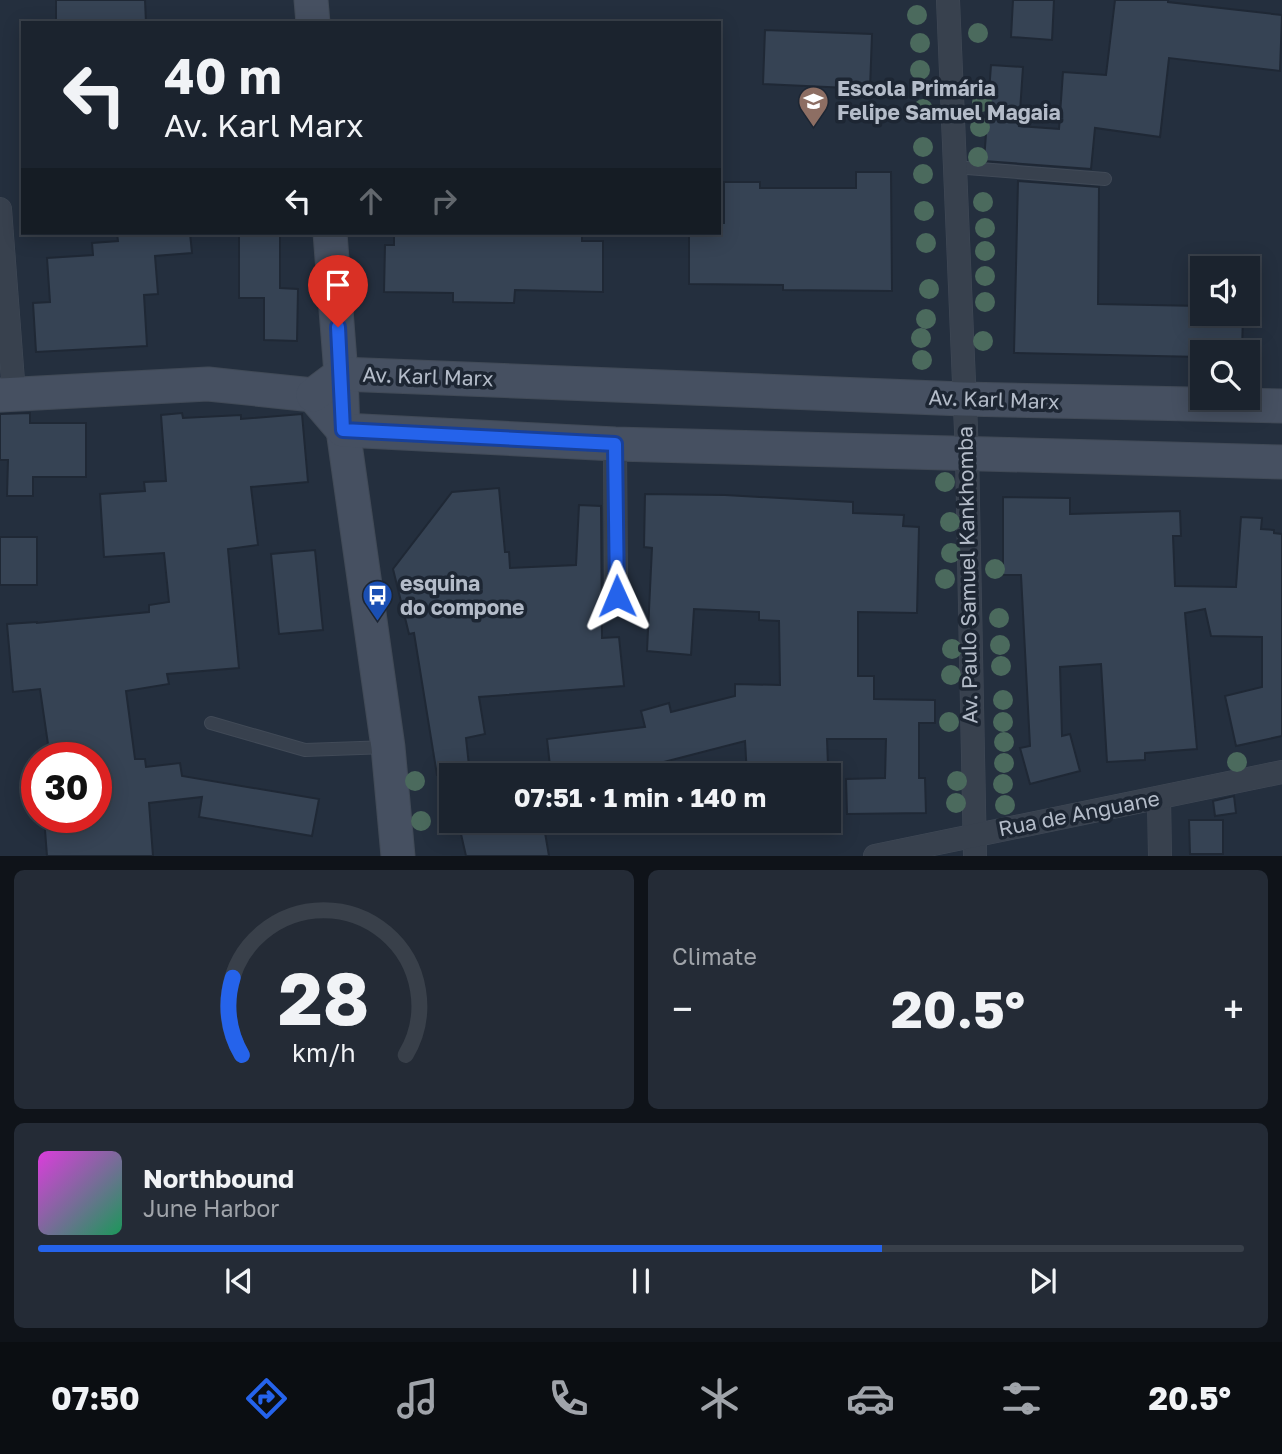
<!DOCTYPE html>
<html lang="en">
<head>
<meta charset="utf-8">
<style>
	body { margin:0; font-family:"Golos Text",sans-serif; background:#242b36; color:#f1f3f6; height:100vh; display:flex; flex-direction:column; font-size:26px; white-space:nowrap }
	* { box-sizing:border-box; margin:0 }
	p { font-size:23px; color:#a0a4aa }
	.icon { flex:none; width:38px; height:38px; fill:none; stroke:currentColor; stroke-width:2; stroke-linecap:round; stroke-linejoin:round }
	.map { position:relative; height:856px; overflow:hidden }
	.panel { display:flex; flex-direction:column; gap:14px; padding:14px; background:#0f1319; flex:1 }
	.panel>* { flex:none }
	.hud { position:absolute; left:21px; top:21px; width:700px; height:214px; border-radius:0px; box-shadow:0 4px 18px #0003,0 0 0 2px #39404a; background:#1b232e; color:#f1f3f6; overflow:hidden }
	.fabs { position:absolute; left:1190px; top:256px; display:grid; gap:14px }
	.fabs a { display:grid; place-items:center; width:70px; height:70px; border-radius:0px; background:#1b232e; box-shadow:0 4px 18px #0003,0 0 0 2px #39404a; font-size:35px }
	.speed { position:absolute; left:21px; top:742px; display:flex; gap:14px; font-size:35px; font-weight:700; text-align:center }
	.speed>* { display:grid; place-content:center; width:91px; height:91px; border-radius:50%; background:#1b232e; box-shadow:0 4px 18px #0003,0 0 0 2px #39404a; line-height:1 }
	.speed .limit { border:10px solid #d22; background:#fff; color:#111 }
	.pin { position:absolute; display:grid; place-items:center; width:60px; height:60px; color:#fff; margin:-72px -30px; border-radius:50% 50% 50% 0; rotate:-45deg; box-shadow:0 0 7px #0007 }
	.pin .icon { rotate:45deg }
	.me { position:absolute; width:77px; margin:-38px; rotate:359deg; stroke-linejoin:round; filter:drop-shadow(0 0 5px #0008) }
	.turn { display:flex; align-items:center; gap:24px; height:147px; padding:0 28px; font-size:32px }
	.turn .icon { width:91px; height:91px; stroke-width:2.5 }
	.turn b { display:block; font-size:49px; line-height:60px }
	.lanes { display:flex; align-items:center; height:66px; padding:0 28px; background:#0003; justify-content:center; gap:35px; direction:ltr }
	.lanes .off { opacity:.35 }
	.big { font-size:52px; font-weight:700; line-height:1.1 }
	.panel .tile { flex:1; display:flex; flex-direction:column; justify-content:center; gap:10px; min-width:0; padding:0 24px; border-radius:10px; background:#242b36 }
	.panel .dial { align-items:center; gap:0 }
	.dial svg { height:182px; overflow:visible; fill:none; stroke:#39404a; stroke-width:7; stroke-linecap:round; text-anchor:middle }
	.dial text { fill:#f1f3f6; stroke:none }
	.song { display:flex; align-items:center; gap:21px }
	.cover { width:84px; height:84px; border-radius:10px; background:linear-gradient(135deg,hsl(300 70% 55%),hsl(150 70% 35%)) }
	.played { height:7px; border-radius:4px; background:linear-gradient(90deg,#2563eb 70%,#39404a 70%) }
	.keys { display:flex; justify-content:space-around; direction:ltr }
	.heat { display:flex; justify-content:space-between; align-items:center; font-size:38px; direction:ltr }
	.panel .tiles { flex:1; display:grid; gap:14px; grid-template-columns:1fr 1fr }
	.tile:last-child { grid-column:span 2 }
	.trip { position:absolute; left:439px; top:763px; width:402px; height:70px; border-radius:0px; background:#1b232e; box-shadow:0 4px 18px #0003,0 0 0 2px #39404a; font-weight:700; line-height:70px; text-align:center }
	.tabs { display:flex; height:112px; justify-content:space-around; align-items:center; background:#0b0e12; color:#a0a4aa }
	.tabs .icon { width:49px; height:49px }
	.tabs .selected { color:#2563eb }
	.tabs b { font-size:32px; color:#f1f3f6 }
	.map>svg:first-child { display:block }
	.building { fill:#364354; stroke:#1f2835; stroke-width:2 }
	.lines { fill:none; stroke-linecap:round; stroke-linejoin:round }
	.lane-casing { stroke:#414a57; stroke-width:14 }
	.street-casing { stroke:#414a57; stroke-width:24 }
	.secondary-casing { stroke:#414a57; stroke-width:35 }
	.lane { stroke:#38414e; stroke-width:12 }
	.street { stroke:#38414e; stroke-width:23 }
	.secondary { stroke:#465061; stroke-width:33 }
	.tree { fill:#4b6a5d }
	.route-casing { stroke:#184099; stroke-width:18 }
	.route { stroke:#2563eb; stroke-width:12 }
	.labels { text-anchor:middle; stroke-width:7; stroke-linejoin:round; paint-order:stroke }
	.poi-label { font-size:21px; font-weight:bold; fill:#b4bcc9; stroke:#1d2633; text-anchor:start }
	.street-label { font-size:21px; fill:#b4bcc9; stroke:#1d2633 }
</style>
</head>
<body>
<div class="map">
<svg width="1282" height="856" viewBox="0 0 1282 856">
	<rect width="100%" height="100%" fill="#242f3e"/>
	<!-- building -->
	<g class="building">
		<polygon points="56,0 145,0 146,23 56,23"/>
		<polygon points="1013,0 1054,0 1052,40 1011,37"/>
		<polygon points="1115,0 1168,0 1168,2 1282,15 1280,71 1169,58 1160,137 1095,128 1091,169 984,161 991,65 1023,67 1019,126 1059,129 1063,72 1106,75"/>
		<polygon points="765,30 872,34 870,89 763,84"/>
		<polygon points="856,172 891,172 892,291 783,290 783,285 689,284 689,233 719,233 719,223 724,223 724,182 760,182 760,188 856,188"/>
		<polygon points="1018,181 1099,187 1098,304 1202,306 1202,313 1243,313 1242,352 1202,352 1202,357 1014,353"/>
		<polygon points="117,233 190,233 192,253 155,256 158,294 144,295 147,346 36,352 33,303 50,302 47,258 93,255 92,243 118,241"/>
		<polygon points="394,233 582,233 582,241 603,241 603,292 515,290 514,303 453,302 453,293 384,292 385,245 394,245"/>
		<polygon points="239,235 280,236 280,288 298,289 297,341 264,340 264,298 239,298"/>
		<polygon points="30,413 30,423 86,423 86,477 33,477 33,496 7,496 8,460 0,460 0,414"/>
		<polygon points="182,413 183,418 241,415 241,419 302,414 308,482 251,487 258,545 228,549 239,668 167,674 169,684 126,691 135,759 145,759 146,767 180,763 182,776 319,799 312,836 199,817 202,797 149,803 153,856 47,856 44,817 96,817 96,754 50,758 40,689 13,692 7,624 37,622 37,623 149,612 149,605 169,602 164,553 104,557 100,494 145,491 144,482 166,481 161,415"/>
		<polygon points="499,488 505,552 509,552 510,568 576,565 579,505 601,506 602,638 619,637 624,686 479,697 485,734 466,738 470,775 437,775 414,633 409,634 393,569 452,492"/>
		<polygon points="645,494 725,495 853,502 853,513 904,515 903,526 919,527 917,613 858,612 858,676 874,676 874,699 935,700 935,723 919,723 919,778 925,778 926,813 847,814 846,779 885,778 886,739 827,739 828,765 781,766 782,775 747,775 745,741 629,771 630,775 551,775 547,739 645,727 641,711 669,703 671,712 735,696 735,684 780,685 779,621 759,620 759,612 694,609 691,655 647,651 652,548 644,547"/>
		<polygon points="1003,497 1070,498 1070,514 1180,511 1181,536 1173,536 1175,586 1236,587 1241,517 1262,518 1261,529 1274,530 1274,533 1282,534 1282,736 1236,746 1225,696 1262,687 1262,637 1211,636 1205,609 1185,613 1197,749 1145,753 1145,760 1107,762 1101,664 1060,667 1062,736 1070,734 1080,771 1030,784 1020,748 1030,746 1021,575 1003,575"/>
		<rect x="0" y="537" width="37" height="48"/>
		<polygon points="315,550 323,630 279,634 271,554"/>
		<polygon points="1234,796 1236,813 1215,816 1213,801"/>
		<polygon points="1189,820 1223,820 1223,854 1190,854"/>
		<polygon points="458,821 543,821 549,856 466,856"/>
	</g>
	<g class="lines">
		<defs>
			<g id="lane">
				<polyline points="954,167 1105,179"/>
				<polyline points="211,723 305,750 388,747"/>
			</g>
			<g id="street">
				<polyline points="948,0 967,454 975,856"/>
				<polyline points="0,209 14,394"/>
				<polyline points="615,444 616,596"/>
				<polyline points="1159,799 1160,856"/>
				<polyline points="875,856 1282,772"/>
			</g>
			<g id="secondary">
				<polyline points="311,0 313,23"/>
				<polyline points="330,233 341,374 343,430 388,747 398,856"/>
				<polyline points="0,395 208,384 313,395"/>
				<polyline points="313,395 343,430 615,444 1282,462"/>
				<polyline points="313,395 341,374 963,399 1282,406"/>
			</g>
		</defs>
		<!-- lane casing -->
		<use href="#lane" class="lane-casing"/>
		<!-- street casing -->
		<use href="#street" class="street-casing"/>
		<!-- secondary casing -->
		<use href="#secondary" class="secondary-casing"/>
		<!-- lane -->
		<use href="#lane" class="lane"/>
		<!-- street -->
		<use href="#street" class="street"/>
		<!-- secondary -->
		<use href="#secondary" class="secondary"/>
	</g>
	<!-- trees -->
	<g class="tree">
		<circle cx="917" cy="15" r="10"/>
		<circle cx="978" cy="33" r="10"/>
		<circle cx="920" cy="43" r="10"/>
		<circle cx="920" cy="70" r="10"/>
		<circle cx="982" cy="102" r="10"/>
		<circle cx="923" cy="109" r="10"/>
		<circle cx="980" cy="127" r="10"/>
		<circle cx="923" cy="147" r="10"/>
		<circle cx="978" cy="157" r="10"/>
		<circle cx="923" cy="174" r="10"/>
		<circle cx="983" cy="202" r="10"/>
		<circle cx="924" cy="211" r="10"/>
		<circle cx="985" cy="228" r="10"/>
		<circle cx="926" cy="243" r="10"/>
		<circle cx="985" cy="251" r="10"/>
		<circle cx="985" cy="276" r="10"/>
		<circle cx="929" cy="289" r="10"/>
		<circle cx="985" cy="302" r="10"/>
		<circle cx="926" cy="319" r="10"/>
		<circle cx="921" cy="338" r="10"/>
		<circle cx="983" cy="341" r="10"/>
		<circle cx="922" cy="360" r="10"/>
		<circle cx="945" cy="482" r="10"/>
		<circle cx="950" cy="522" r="10"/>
		<circle cx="951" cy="553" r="10"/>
		<circle cx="995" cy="569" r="10"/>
		<circle cx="945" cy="579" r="10"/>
		<circle cx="999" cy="618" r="10"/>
		<circle cx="1000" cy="645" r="10"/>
		<circle cx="952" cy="649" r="10"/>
		<circle cx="1001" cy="666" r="10"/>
		<circle cx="951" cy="675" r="10"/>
		<circle cx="1003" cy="700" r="10"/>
		<circle cx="949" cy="722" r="10"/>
		<circle cx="1003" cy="722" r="10"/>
		<circle cx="1004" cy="742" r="10"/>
		<circle cx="1237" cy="762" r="10"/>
		<circle cx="1004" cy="763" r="10"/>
		<circle cx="415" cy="781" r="10"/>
		<circle cx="957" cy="781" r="10"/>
		<circle cx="1003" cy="784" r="10"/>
		<circle cx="956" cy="803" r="10"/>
		<circle cx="1005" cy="805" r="10"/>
		<circle cx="421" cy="821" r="10"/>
	</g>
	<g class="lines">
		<defs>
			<polyline id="route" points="338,327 343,430 615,444 617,596"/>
		</defs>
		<!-- route casing -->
		<use href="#route" class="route-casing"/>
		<!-- route -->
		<use href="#route" class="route"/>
	</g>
	<!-- icons -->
	<defs>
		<symbol id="school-pin" viewBox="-11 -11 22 30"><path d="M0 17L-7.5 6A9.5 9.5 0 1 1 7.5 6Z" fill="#8d6e63" stroke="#1d2633"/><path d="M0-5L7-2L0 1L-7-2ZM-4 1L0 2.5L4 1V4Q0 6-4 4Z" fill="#fff"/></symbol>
		<symbol id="bus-pin" viewBox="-11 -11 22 30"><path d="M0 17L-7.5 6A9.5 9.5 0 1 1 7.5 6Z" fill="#1a4fb4" stroke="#1d2633"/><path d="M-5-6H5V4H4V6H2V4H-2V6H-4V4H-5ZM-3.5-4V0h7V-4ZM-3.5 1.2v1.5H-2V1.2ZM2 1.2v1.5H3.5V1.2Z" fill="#fff"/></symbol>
	</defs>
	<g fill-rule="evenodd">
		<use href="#school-pin" x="796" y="84" width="35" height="47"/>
		<use href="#bus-pin" x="360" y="578" width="35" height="47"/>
	</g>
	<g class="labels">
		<!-- poi labels -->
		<g class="poi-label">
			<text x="837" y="96">Escola Primária<tspan x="837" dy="24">Felipe Samuel Magaia</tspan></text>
			<text x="400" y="591">esquina<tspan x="400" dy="24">do compone</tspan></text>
		</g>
		<!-- street labels -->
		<g class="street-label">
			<text transform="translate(428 377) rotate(2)" y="7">Av. Karl Marx</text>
			<text transform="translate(994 400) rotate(2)" y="7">Av. Karl Marx</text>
			<text transform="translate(968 575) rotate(-91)" y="7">Av. Paulo Samuel Kankhomba</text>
			<text transform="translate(1079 814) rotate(-11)" y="7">Rua de Anguane</text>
		</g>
	</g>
</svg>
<div class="fabs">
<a><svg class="icon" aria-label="sound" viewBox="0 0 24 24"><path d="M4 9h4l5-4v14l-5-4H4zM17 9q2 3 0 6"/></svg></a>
<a><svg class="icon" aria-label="search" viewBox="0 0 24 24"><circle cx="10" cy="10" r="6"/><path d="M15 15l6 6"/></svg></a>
</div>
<div class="speed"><div class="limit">30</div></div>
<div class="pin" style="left:338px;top:327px;background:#d93025"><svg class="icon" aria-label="arrive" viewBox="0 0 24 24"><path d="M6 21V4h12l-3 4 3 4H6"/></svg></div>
<svg class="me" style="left:617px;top:596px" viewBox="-20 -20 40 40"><path d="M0-17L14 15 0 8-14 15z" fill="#2563eb" stroke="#fff" stroke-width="4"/></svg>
<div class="trip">07:51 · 1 min · 140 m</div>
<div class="hud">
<div class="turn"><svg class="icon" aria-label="left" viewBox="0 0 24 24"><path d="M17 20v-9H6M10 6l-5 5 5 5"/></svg><div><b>40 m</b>Av. Karl Marx</div></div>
<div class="lanes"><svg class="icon" aria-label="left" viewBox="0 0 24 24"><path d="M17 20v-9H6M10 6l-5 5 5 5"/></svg><svg class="icon off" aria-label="ahead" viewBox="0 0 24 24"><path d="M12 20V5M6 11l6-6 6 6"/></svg><svg class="icon off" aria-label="right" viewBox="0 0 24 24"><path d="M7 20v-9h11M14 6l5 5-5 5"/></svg></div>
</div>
</div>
<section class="panel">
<div class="tiles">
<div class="tile dial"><svg viewBox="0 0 100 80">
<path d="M14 69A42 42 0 1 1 86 69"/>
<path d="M14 69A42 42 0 0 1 10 35" stroke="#2563eb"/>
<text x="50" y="56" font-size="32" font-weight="700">28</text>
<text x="50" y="72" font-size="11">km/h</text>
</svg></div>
<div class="tile"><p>Climate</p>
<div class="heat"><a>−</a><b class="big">20.5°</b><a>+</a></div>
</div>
<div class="tile">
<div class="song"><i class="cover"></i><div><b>Northbound</b><p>June Harbor</p></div></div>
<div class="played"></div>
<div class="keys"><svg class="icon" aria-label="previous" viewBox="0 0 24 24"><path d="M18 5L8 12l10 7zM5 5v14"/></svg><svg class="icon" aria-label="pause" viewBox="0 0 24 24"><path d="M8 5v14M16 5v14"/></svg><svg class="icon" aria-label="next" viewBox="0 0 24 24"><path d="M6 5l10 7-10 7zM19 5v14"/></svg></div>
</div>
</div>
</section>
<nav class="tabs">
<b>07:50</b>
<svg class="icon selected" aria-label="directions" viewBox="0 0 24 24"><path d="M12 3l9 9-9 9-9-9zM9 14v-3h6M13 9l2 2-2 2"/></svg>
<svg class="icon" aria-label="music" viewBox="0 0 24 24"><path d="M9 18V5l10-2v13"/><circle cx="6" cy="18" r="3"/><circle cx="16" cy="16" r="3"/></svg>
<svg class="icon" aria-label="phone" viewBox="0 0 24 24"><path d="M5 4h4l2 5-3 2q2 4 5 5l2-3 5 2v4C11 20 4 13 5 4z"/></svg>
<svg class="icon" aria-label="climate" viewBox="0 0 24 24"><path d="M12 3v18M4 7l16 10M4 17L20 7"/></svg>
<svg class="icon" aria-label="car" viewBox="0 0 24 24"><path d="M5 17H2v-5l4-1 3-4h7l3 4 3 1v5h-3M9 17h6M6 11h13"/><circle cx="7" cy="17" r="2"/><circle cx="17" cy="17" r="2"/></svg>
<svg class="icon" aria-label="filters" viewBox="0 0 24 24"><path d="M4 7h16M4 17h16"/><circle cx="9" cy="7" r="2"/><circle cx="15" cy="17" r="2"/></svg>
<b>20.5°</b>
</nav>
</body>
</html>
